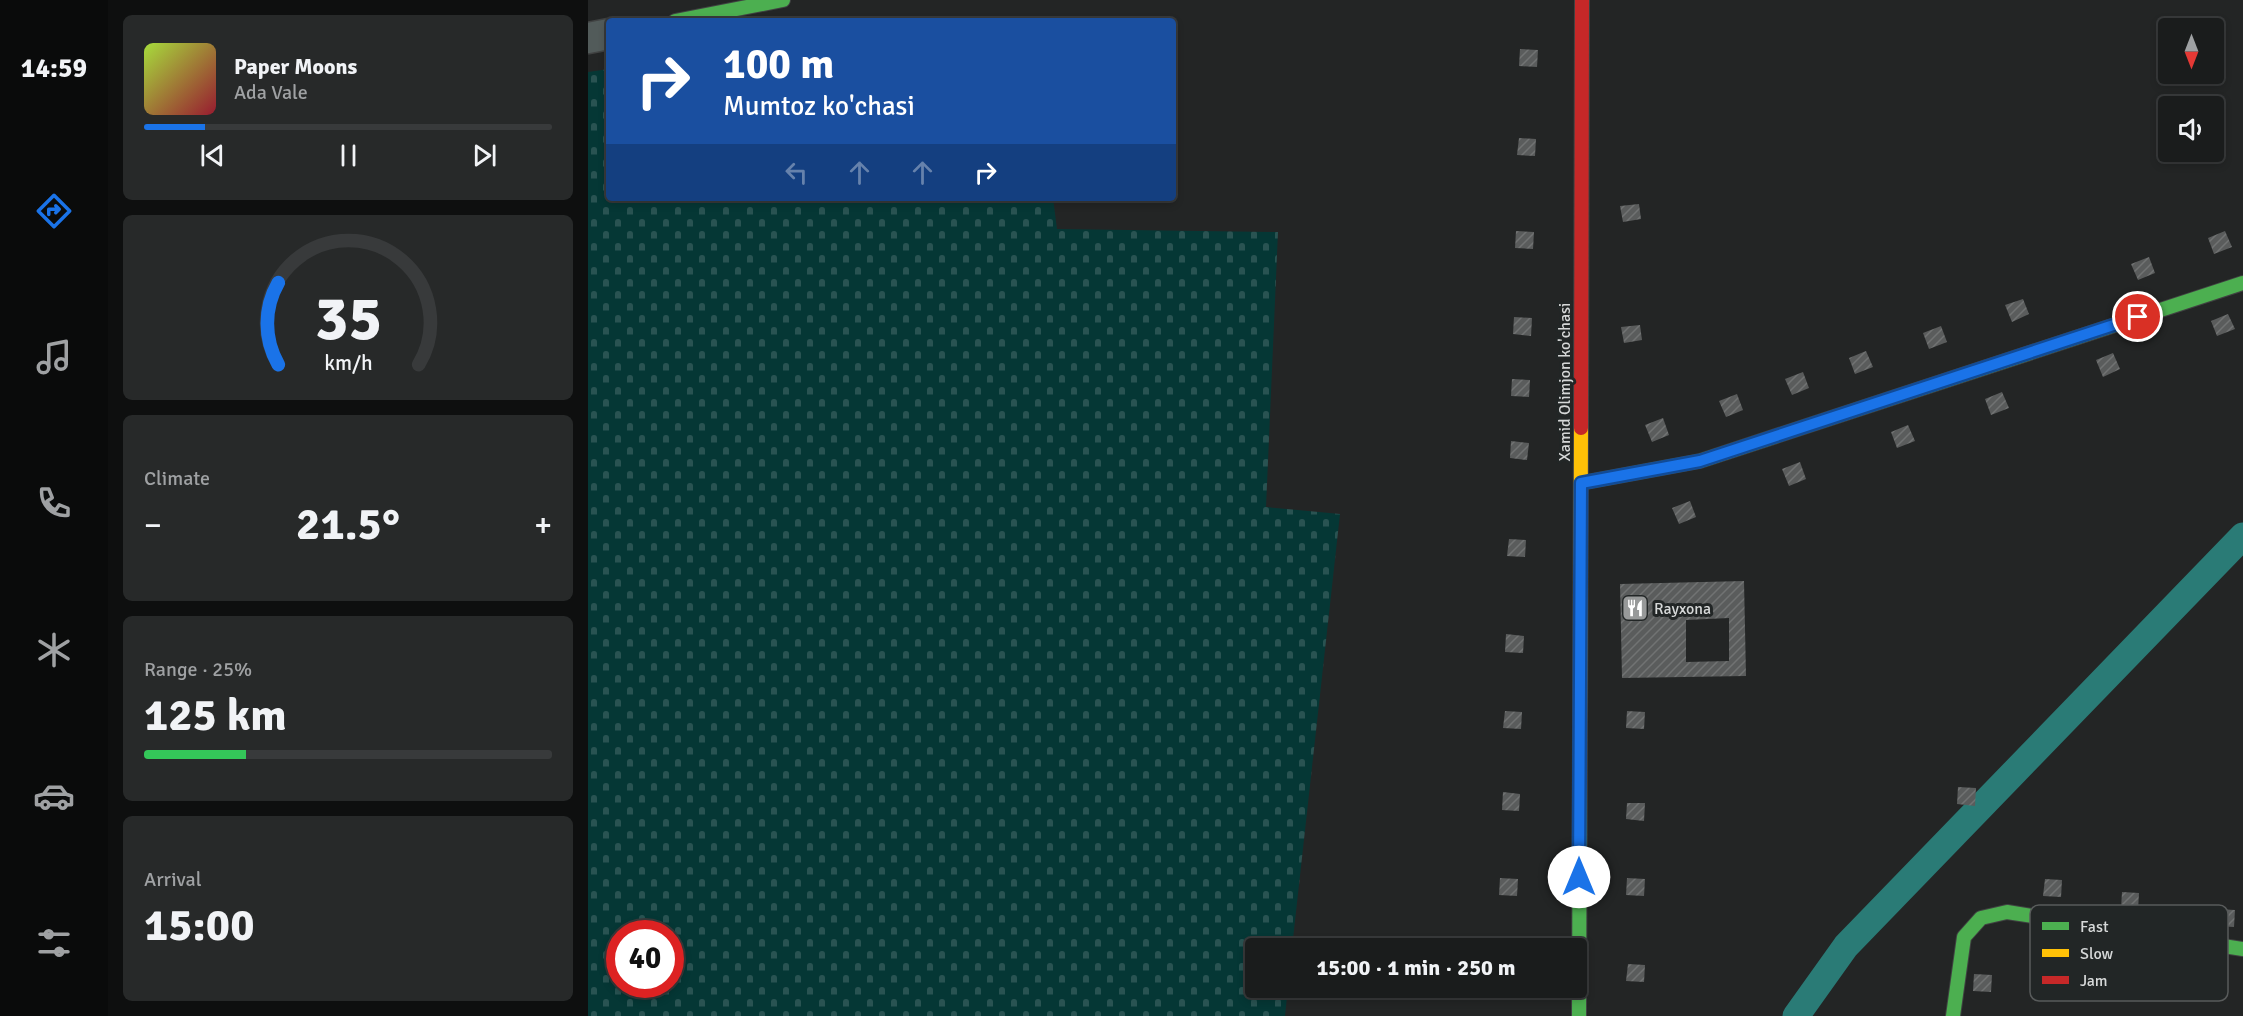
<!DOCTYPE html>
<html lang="en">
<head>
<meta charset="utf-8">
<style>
	body { margin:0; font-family:Signika,sans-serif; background:#272929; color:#f1f3f6; height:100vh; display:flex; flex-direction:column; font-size:22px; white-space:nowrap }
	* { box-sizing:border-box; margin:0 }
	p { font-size:20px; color:#9fa1a3 }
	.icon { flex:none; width:33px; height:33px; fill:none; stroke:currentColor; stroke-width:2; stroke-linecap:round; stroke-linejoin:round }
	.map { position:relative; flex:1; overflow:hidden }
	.sheet { display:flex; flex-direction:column; gap:15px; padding:15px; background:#0e0f0f; width:480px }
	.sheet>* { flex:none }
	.hud { position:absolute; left:18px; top:18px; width:570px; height:183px; border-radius:6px; box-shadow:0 3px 9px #0003,0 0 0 2px #383a3b; background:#1a4fa0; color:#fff; overflow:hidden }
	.needle { width:39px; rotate:180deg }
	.fabs { position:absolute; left:1570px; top:18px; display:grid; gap:12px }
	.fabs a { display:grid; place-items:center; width:66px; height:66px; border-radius:6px; background:#1a1c1c; box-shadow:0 3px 9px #0003,0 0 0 2px #383a3b; font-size:30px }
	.speed { position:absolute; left:18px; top:920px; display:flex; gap:12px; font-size:30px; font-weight:700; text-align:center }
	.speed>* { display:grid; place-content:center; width:78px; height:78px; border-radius:50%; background:#1a1c1c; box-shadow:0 3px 9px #0003,0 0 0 2px #383a3b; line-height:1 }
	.speed .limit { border:9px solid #d22; background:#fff; color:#111 }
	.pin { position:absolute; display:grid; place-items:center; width:51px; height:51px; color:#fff; margin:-26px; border:3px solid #fff; border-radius:50%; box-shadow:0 2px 6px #0007 }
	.me { position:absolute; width:66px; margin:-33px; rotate:0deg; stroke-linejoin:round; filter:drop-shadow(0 0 4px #0008) }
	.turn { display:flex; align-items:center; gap:21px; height:126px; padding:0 18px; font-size:27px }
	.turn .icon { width:78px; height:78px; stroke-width:2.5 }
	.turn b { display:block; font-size:42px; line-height:51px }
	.lanes { display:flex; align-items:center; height:57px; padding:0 18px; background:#0003; justify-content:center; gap:30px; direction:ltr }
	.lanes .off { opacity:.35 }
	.big { font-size:45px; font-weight:700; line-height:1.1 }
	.sheet .card { flex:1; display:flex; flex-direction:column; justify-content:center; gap:9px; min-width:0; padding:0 21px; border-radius:9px; background:#272929 }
	.sheet .dial { align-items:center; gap:0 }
	.dial svg { height:156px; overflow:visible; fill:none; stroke:#383a3b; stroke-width:7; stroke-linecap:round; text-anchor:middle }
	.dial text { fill:#f1f3f6; stroke:none }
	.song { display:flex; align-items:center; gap:18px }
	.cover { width:72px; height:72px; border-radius:9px; background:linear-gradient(135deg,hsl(80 70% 55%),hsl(350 70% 35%)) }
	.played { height:6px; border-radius:3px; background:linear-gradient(90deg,#1a73e8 15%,#383a3b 15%) }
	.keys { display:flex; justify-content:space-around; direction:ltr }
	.heat { display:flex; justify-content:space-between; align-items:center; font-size:33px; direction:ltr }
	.charge { height:9px; border-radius:4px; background:linear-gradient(90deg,#34c759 25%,#383a3b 0) }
	.trip { position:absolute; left:657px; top:938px; width:342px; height:60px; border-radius:6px; background:#1a1c1c; box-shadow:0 3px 9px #0003,0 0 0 2px #383a3b; font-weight:700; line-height:60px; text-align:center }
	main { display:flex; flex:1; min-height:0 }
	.menu { display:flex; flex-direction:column; width:108px; justify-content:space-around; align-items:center; background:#0a0b0b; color:#9fa1a3 }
	.menu .icon { width:42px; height:42px }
	.menu .selected { color:#1a73e8 }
	.menu b { font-size:27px; color:#f1f3f6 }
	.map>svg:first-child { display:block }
	.cemetery { fill:url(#cemetery-stones); fill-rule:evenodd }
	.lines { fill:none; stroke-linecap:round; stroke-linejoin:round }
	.canal { stroke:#2a7b76; stroke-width:27 }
	.building { fill:url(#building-hatch); fill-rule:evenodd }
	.street-casing { stroke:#404242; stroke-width:33 }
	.fast-casing { stroke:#404242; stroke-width:16 }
	.slow-casing { stroke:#404242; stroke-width:16 }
	.jam-casing { stroke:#404242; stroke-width:16 }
	.street { stroke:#525b5a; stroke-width:30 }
	.fast { stroke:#4caf50; stroke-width:14 }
	.slow { stroke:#ffc107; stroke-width:14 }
	.jam { stroke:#c62828; stroke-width:14 }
	.route-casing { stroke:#114b97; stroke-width:15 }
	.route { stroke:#1a73e8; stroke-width:10 }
	.labels { text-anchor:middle; stroke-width:6; stroke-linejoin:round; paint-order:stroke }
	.street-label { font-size:16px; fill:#d6d8d8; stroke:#222626 }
	.poi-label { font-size:16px; fill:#d6d8d8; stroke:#222626; text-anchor:start }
	.key { fill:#222626; stroke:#585b5b; stroke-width:1.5 }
	.key-label { font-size:16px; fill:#d6d8d8 }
</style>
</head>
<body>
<main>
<nav class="menu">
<b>14:59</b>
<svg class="icon selected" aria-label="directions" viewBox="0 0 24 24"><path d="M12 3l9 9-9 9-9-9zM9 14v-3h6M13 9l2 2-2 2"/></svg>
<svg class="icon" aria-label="music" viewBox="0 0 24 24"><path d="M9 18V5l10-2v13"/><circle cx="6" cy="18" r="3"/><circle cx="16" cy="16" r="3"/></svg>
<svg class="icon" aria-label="phone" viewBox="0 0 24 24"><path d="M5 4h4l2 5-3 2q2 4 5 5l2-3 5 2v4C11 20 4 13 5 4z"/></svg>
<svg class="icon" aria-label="climate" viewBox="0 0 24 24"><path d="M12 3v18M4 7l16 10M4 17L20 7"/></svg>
<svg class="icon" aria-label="car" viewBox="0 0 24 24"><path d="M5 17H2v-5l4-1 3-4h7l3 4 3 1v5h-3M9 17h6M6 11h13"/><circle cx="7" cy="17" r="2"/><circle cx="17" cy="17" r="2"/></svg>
<svg class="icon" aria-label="filters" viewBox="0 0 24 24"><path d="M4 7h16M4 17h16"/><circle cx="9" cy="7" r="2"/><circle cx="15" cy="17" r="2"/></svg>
</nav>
<section class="sheet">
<div class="card">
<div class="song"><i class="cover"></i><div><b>Paper Moons</b><p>Ada Vale</p></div></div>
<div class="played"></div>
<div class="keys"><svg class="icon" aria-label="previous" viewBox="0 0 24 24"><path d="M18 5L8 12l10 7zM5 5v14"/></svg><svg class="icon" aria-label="pause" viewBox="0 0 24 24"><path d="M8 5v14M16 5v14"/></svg><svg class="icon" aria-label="next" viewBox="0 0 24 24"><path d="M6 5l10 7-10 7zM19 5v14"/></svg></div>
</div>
<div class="card dial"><svg viewBox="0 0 100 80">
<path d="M14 69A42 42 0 1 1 86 69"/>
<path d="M14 69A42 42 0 0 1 14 27" stroke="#1a73e8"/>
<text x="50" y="56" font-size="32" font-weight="700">35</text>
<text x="50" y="72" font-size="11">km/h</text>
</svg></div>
<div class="card"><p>Climate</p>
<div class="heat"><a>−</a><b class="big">21.5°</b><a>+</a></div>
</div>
<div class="card"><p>Range · 25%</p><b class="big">125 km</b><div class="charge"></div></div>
<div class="card"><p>Arrival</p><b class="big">15:00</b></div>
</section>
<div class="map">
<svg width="1655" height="1016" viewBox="0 0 1655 1016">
	<defs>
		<pattern id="cemetery-stones" width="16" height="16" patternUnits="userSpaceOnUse" patternTransform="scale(1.5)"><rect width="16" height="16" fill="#053735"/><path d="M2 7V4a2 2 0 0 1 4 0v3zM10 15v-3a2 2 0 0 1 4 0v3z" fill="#295352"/></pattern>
		<pattern id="building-hatch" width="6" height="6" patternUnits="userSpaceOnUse" patternTransform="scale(1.5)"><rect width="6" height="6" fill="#5a5c5c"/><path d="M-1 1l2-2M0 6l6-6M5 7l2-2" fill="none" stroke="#717373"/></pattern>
	</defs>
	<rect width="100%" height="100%" fill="#232525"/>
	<!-- cemetery -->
	<path class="cemetery" d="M21 69V198H465L469 229 690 232 678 507 752 514 704 948H668V987H700L697 1016H0V72ZM32 933H82V984H32Z"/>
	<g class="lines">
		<!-- canal -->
		<polyline class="canal" points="1208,1016 1258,946 1655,536"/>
	</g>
	<!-- building -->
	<g class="building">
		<polygon points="932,49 950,50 949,67 931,66"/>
		<polygon points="931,138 948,139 947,156 929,155"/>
		<polygon points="1051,204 1053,219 1035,222 1032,206"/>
		<polygon points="928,231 946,232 945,249 927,248"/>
		<polygon points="1637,231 1644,247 1626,254 1620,238"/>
		<polygon points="1561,257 1567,273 1550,280 1543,264"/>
		<polygon points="1435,299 1441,314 1424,322 1417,305"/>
		<polygon points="1640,314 1647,329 1629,336 1623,321"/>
		<polygon points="926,317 944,318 943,336 925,334"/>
		<polygon points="1052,325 1054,340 1036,343 1033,327"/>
		<polygon points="1353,326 1359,342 1341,349 1335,333"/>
		<polygon points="1278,351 1285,367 1267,374 1261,358"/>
		<polygon points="1525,353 1532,369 1515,377 1508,360"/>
		<polygon points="1215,372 1221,388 1204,395 1197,379"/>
		<polygon points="924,379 942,380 941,397 923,396"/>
		<polygon points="1414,392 1421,408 1403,415 1397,399"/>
		<polygon points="1149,394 1155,410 1138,417 1131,401"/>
		<polygon points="1075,418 1081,435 1064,442 1057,425"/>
		<polygon points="1320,425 1327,441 1309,448 1303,432"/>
		<polygon points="923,441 941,443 939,460 922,458"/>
		<polygon points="1212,462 1218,479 1201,486 1194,469"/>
		<polygon points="1102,501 1108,517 1091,524 1084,508"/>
		<polygon points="921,539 938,540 937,557 919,556"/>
		<path d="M1156 581 1158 676 1034 678 1032 584ZM1141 618V661L1098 662V620Z"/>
		<polygon points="918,634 936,636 935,653 917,652"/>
		<polygon points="917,711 934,712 933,729 915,728"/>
		<polygon points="1039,711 1057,712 1056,729 1038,728"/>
		<polygon points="1370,787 1388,788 1387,806 1369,804"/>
		<polygon points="915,792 932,794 931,811 914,810"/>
		<polygon points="1039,803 1057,803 1056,821 1038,819"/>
		<polygon points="912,878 930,879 929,896 911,895"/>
		<polygon points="1039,878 1057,879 1056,896 1038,895"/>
		<polygon points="1457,879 1474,880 1473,897 1455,896"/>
		<polygon points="1534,892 1551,893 1550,910 1533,909"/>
		<polygon points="1630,909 1647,910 1646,927 1628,926"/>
		<polygon points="1040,964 1057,965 1056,982 1038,981"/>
		<polygon points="1386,974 1404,975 1403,992 1385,991"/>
	</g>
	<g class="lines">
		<defs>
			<polyline id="street" points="0,38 21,34"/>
			<g id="fast">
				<polyline points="87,21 195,0"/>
				<polyline points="993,483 1112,461 1655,283"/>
				<polyline points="991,1016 992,725"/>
				<polyline points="1365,1016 1376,937 1393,918 1419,912 1655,949"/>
			</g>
			<polyline id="slow" points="992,725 993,428"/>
			<polyline id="jam" points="993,428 994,0"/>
		</defs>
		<!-- street casing -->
		<use href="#street" class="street-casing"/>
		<!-- fast casing -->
		<use href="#fast" class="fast-casing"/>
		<!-- slow casing -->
		<use href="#slow" class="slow-casing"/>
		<!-- jam casing -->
		<use href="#jam" class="jam-casing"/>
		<!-- street -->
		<use href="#street" class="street"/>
		<!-- fast -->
		<use href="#fast" class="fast"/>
		<!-- slow -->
		<use href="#slow" class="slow"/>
		<!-- jam -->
		<use href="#jam" class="jam"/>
	</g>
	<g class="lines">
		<defs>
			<polyline id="route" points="991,877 993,483 1112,461 1550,317"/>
		</defs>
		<!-- route casing -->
		<use href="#route" class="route-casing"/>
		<!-- route -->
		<use href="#route" class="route"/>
	</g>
	<!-- icons -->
	<defs>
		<symbol id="restaurant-square" viewBox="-11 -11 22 22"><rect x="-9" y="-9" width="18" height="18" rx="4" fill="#979999" stroke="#222626"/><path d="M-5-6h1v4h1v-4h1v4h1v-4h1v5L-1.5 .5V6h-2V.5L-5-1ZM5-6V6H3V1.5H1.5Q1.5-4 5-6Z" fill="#fff"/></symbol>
	</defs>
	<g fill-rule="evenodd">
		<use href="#restaurant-square" x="1032" y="593" width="30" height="30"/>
	</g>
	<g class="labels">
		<!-- street labels -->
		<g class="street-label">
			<text transform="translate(976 382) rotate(-90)" y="6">Xamid Olimjon ko'chasi</text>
		</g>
		<!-- poi labels -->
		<g class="poi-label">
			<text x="1066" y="614">Rayxona</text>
		</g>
	</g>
	<!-- legend -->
	<rect x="1442" y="905" width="198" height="96" rx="9" class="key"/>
	<rect x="1454" y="922" width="27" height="8" fill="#4caf50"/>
	<rect x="1454" y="949" width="27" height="8" fill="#ffc107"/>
	<rect x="1454" y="976" width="27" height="8" fill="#c62828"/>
	<g class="key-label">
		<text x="1492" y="932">Fast</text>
		<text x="1492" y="959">Slow</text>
		<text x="1492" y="986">Jam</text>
	</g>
</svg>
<div class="fabs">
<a><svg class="needle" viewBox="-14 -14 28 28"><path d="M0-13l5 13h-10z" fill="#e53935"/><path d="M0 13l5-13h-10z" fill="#9fa1a3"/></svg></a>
<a><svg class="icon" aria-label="sound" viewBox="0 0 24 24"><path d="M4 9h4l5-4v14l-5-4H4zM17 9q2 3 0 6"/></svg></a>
</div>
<div class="speed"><div class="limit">40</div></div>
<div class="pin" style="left:1550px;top:317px;background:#d93025"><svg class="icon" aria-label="arrive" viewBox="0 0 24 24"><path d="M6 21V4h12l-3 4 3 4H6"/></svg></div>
<svg class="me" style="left:991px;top:877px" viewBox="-20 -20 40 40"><circle r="19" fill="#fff"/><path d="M0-13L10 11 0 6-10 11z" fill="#1a73e8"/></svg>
<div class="trip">15:00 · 1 min · 250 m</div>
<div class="hud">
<div class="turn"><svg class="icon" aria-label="right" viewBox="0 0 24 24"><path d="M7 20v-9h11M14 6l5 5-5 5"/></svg><div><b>100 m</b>Mumtoz ko'chasi</div></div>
<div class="lanes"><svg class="icon off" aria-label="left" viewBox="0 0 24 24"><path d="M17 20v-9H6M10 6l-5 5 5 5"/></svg><svg class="icon off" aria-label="ahead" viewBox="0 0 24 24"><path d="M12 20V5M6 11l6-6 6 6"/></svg><svg class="icon off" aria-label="ahead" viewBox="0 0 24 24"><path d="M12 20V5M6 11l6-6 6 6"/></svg><svg class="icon" aria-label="right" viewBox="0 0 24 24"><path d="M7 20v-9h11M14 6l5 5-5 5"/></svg></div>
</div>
</div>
</main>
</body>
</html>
